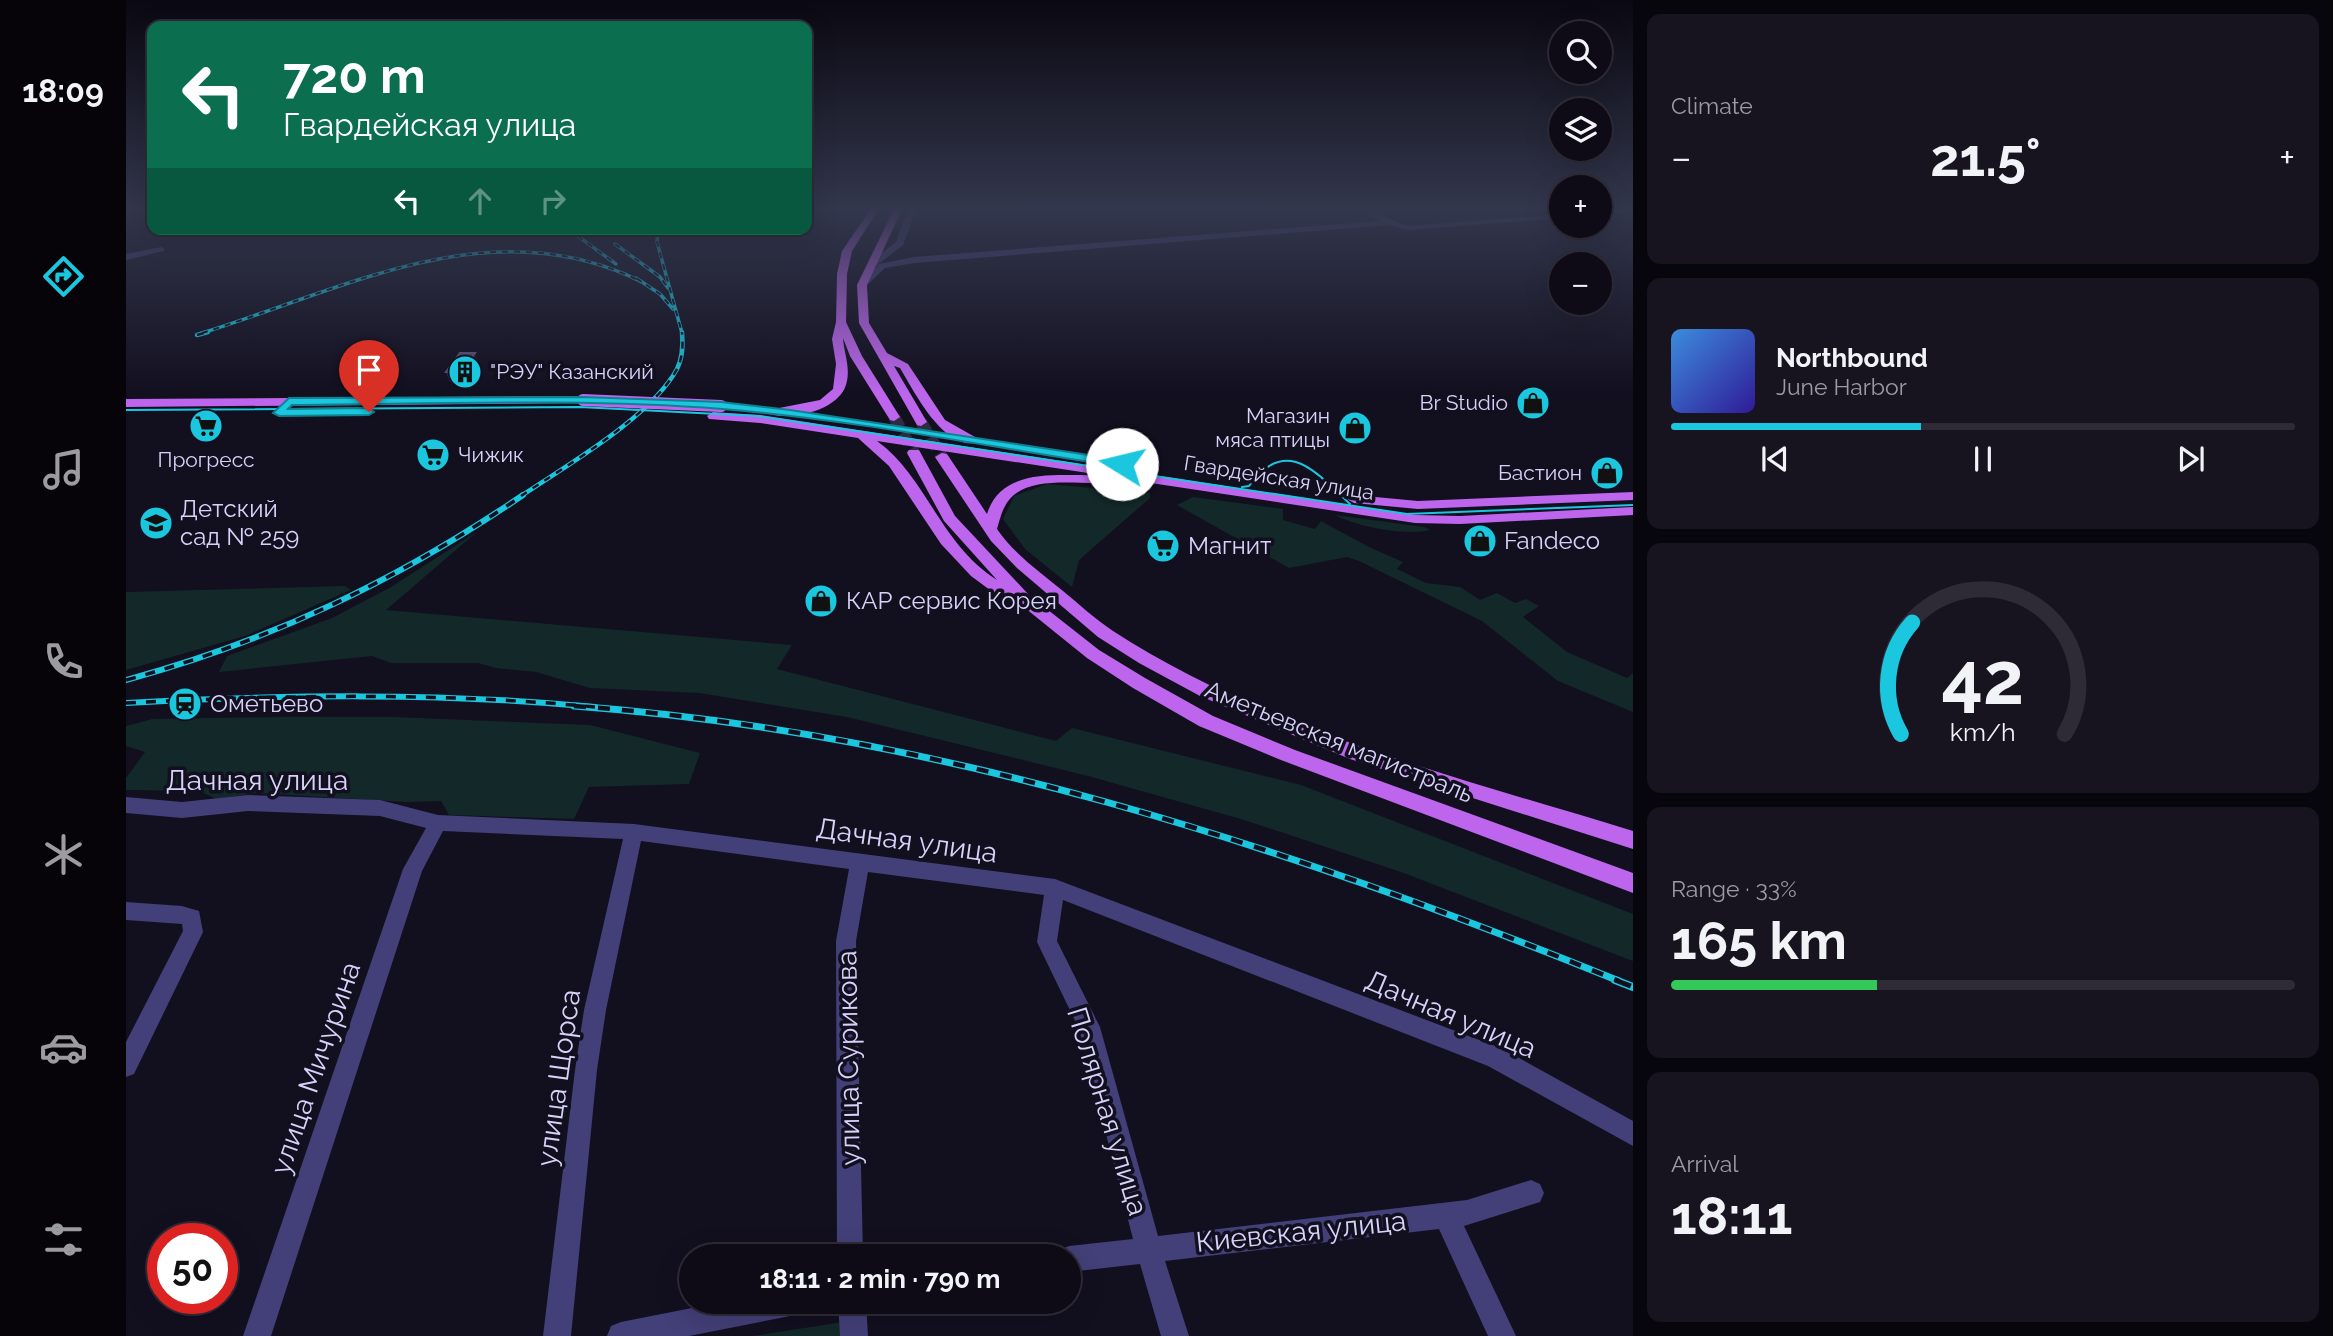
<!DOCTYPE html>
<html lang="en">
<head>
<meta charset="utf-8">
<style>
	body { margin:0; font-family:Raleway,sans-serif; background:#171420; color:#f1f3f6; height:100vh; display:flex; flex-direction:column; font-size:26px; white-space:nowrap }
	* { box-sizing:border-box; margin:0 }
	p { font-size:23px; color:#9b9ba1 }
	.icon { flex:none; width:38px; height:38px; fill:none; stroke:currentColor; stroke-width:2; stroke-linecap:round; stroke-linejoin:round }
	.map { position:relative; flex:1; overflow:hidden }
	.details { display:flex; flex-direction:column; gap:14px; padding:14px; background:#08060d; width:700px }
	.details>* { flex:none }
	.top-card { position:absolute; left:21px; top:21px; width:665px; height:214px; border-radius:14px; box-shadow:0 7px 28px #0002,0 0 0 2px #2e2b36; background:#0b6e4f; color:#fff; overflow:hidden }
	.controls { position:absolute; left:1423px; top:21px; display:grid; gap:14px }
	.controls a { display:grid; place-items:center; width:63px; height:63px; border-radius:50%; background:#0e0b17; box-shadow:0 7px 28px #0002,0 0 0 2px #2e2b36; font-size:35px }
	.speed { position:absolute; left:21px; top:1223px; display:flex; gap:14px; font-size:35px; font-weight:700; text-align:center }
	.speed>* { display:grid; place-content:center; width:91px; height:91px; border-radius:50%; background:#0e0b17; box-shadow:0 7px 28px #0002,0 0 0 2px #2e2b36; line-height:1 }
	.speed .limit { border:10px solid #d22; background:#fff; color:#111 }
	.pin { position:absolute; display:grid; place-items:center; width:60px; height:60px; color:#fff; margin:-72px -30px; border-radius:50% 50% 50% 0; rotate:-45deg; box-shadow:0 0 7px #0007 }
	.pin .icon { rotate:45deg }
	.me { position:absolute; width:77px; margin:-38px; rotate:279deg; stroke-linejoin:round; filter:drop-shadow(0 0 5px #0008) }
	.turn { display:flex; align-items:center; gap:24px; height:147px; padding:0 21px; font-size:32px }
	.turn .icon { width:91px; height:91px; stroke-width:2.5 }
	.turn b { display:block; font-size:49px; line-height:60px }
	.lanes { display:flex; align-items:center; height:66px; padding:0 21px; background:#0003; justify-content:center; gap:35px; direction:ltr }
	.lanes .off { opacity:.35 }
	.big { font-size:52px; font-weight:700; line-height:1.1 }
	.details .tile { flex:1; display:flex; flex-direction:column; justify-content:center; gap:10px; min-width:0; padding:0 24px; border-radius:14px; background:#171420 }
	.details .dial { align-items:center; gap:0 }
	.dial svg { height:182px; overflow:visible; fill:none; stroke:#2e2b36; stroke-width:7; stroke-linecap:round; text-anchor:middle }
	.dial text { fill:#f1f3f6; stroke:none }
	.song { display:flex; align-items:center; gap:21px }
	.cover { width:84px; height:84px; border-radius:10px; background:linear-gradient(135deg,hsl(210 70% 55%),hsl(250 70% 35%)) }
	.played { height:7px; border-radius:4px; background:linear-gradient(90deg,#1ac7de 40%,#2e2b36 40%) }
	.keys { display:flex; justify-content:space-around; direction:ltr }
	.heat { display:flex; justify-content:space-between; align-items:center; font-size:38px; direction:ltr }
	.charge { height:10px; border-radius:5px; background:linear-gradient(90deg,#34c759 33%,#2e2b36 0) }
	.trip { position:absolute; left:553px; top:1244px; width:402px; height:70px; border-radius:35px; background:#0e0b17; box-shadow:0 7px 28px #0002,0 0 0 2px #2e2b36; font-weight:700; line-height:70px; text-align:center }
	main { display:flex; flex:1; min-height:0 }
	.menu { display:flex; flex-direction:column; width:126px; justify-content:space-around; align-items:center; background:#060409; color:#9b9ba1 }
	.menu .icon { width:49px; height:49px }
	.menu .selected { color:#1ac7de }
	.menu b { font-size:32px; color:#f1f3f6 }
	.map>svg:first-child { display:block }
	.green { fill:#132828 }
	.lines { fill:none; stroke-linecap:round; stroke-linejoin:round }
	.major-tunnel { stroke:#302c40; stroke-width:12; stroke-dasharray:12 6; stroke-linecap:butt }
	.minor { fill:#433f78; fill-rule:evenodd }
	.major { fill:#bd66ed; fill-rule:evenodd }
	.tram { stroke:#1ac7de; stroke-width:2 }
	.rail-far4-casing { stroke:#1ac7de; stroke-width:3.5 }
	.rail-far3-casing { stroke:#1ac7de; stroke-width:4.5 }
	.rail-far2-casing { stroke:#1ac7de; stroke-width:6 }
	.rail-far1-casing { stroke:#1ac7de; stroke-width:7 }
	.rail-casing { stroke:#1ac7de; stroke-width:8 }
	.rail-far4 { stroke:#120f1f; stroke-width:2; stroke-dasharray:6; stroke-linecap:butt }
	.rail-far3 { stroke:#120f1f; stroke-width:2.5; stroke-dasharray:7; stroke-linecap:butt }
	.rail-far2 { stroke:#120f1f; stroke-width:3.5; stroke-dasharray:10; stroke-linecap:butt }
	.rail-far1 { stroke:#120f1f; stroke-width:4.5; stroke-dasharray:12; stroke-linecap:butt }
	.rail { stroke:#120f1f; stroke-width:5; stroke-dasharray:17; stroke-linecap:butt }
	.major-bridge { stroke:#bd66ed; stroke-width:12 }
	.wall { fill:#312a4a }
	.shaded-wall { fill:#1d1731 }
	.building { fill:#423c5d; stroke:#5a5376; stroke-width:2 }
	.route { fill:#1ac7de; stroke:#118190; stroke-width:2 }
	.labels { text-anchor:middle; stroke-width:7; stroke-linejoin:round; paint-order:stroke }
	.far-poi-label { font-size:21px; fill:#d7d2fa; stroke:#120f1f; text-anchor:end }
	.far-street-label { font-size:21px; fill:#d7d2fa; stroke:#120f1f }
	.poi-label { font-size:24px; fill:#d7d2fa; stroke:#120f1f; text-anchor:start }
	.street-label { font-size:24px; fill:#d7d2fa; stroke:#120f1f }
	.near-street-label { font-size:28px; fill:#d7d2fa; stroke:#120f1f }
</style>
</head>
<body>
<main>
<nav class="menu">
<b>18:09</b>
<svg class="icon selected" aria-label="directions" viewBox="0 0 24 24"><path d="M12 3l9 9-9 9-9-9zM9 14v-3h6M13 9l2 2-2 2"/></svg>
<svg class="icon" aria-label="music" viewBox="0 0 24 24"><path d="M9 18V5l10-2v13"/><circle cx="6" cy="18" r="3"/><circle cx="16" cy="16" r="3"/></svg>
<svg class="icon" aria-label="phone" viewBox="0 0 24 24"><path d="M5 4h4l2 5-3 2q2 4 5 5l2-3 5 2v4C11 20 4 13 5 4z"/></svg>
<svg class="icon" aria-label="climate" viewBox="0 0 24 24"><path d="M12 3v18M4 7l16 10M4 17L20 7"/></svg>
<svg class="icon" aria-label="car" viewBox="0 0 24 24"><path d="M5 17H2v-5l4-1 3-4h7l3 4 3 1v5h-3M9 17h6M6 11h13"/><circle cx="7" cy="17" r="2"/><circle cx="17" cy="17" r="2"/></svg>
<svg class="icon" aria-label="filters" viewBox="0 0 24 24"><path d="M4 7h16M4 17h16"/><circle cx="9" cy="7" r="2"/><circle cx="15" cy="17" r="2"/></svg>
</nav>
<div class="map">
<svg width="1507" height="1336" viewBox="0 0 1507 1336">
	<rect width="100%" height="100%" fill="#120f1f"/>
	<!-- green -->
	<g class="green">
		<polygon points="921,484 1024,493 1024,498 953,560 946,587 899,549 877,519 888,496"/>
		<polygon points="1067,497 1157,509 1157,520 1189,529 1195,521 1243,547 1277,562 1271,569 1300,583 1334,587 1354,600 1371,593 1389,603 1400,599 1413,606 1397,617 1441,652 1501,678 1507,673 1507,712 1432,681 1356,621 1233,561 1221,557 1163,568 1051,505"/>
		<path d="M1209 515 1298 527 1304 530C1280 536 1231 527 1209 515Z"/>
		<polygon points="352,531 260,610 666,645 651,669 930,741 946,728 1175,785 1507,914 1507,961 1275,872 1115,819 962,776 721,717 573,693 464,688 410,672 370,668 352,663 265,663 246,656 93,672 101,656 206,618 265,587"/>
		<polygon points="219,586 225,590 119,636 0,670 0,592"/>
		<polygon points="152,717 268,717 464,725 574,753 563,784 463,787 448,819 323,815 315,801 281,802 130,793 90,799 74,791 0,790 0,778 19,752 0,746 0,726 26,719"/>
		<polygon points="717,1322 718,1336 627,1336"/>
	</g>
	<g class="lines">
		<!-- major-tunnel -->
		<g class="major-tunnel">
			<polyline points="768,417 788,453"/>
			<polyline points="795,422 816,457"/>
		</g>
		<!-- minor -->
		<g class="minor">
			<polygon points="783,207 791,207 777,245 750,266 744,266 744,262 770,242"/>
			<path d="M1229 207C1247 207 1264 221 1282 226L1435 214V218L1282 230 1263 225 788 263 759 268 739 287 732 285 753 264 788 257 1254 221Z"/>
			<polygon points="1507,208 1507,212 1474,215 1474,211"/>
			<polygon points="35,247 39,249 38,251 0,260 0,254"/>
			<polygon points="122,795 254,800 312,815 508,824 929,879 1377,1049 1507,1121 1507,1146 1362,1066 937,900 931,941 974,1027 1032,1236 1341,1200 1405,1180 1414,1184 1418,1193 1414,1202 1338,1226 1390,1336 1362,1336 1313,1229 1039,1261 1063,1336 1035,1336 1014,1264 943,1272 943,1256 931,1256 934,1250 943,1246 1007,1239 953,1029 911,942 918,895 742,872 730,941 737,1256 711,1256 710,941 723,869 515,841 480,1010 471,1070 445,1336 417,1336 449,1070 458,1010 497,839 317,831 296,871 145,1336 117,1336 277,869 300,828 254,816 122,811 56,818 0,813 0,797 56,802"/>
			<polygon points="0,902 56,906 73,911 77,932 8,1074 0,1077 0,1042 57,931 56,924 0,920"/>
			<polygon points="596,1302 678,1302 674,1312 664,1316 563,1336 481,1336 485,1326 495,1322"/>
			<polygon points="712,1302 740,1302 742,1336 714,1336"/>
		</g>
		<!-- major -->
		<g class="major">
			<path d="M746 207H754L726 251 721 274 720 322 736 356 774 417 768 421 764 420 724 356 717 338C718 353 724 366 721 381 716 409 672 419 648 415V409L694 400 707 389 710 364 706 339 710 322 711 274 716 251Z"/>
			<path d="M769 207H777L741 285 743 323 761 353 782 364 819 420 849 437V443C816 448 788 391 774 368L768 366 801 422 795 426 791 425 733 323 731 285Z"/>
			<polygon points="457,396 463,400 461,403 0,407 0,399"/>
			<path d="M587 412 634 415 1289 515 1334 516 1507 507V515L1334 524 1289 523 985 477V482L980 483C949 485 894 473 878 508 875 514 873 522 871 529 888 554 914 572 937 591 953 604 969 619 987 631 1139 730 1335 778 1507 831V849L1224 759 1074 696 1013 663 972 637 891 568 865 541 809 457 816 453 821 454 861 514C876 465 936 477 975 475L751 441C801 477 813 543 871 580L818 521 781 453 783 450H793L829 516 903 595 973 650 1019 678 1087 716 1169 750 1507 873V893L1155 760 1073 726 1007 688 961 658 889 600 868 593 845 576 815 544 763 466 732 438 634 423 583 419 581 416Z"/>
			<polygon points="1507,492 1507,500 1292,509 1228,503 1221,499 1228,495 1292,501"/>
		</g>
		<!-- tram -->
		<g class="tram">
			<polyline points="0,410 454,407 631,416 1281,514 1507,505"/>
			<path d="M1116 487 1123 486C1161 433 1192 475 1224 504"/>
		</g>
		<defs>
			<g id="rail-far4">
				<polyline points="442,229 490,264"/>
				<polyline points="532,229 531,242 556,333"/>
				<polyline points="489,244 534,277 542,288"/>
				<polyline points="510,278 534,294 547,309"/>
				<path d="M76 333C219 289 367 207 516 282"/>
			</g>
			<g id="rail-far3">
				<polyline points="71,335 82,332"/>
				<path d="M395 496C441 465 525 417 551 369 557 357 557 345 556 332"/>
			</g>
			<g id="rail-far2">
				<path d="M0 680C147 640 272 580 397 495"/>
				<path d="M0 703C156 695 313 692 469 707"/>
			</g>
			<path id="rail-far1" d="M448 706C810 732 1159 845 1493 981"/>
			<polyline id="rail" points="1489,980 1507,987"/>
		</defs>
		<!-- rail-far4 casing -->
		<use href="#rail-far4" class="rail-far4-casing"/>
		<!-- rail-far3 casing -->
		<use href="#rail-far3" class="rail-far3-casing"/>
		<!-- rail-far2 casing -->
		<use href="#rail-far2" class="rail-far2-casing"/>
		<!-- rail-far1 casing -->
		<use href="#rail-far1" class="rail-far1-casing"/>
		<!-- rail casing -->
		<use href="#rail" class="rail-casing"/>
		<!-- rail-far4 -->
		<use href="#rail-far4" class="rail-far4"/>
		<!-- rail-far3 -->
		<use href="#rail-far3" class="rail-far3"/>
		<!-- rail-far2 -->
		<use href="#rail-far2" class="rail-far2"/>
		<!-- rail-far1 -->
		<use href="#rail-far1" class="rail-far1"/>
		<!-- rail -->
		<use href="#rail" class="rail"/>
		<!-- major-bridge -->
		<polyline class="major-bridge" points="457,400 595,406"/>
	</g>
	<!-- wall -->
	<polygon class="wall" points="353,363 340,382 324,382 320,372"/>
	<!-- shaded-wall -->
	<polygon class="shaded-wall" points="349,353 353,363 340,382 336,372"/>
	<!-- building -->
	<polygon class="building" points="334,353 349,353 336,372 320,372"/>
	<!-- sky -->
	<linearGradient id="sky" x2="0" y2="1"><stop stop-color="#0a0811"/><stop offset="0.53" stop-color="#33374d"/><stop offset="1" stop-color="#33374d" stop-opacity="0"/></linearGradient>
	<rect width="1507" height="394" fill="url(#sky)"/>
	<!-- route -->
	<path class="route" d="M457 397 595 402 664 410 996 460 1002 464 996 467C863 447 730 420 596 409 454 398 309 404 166 405L162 409 243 408 248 412 243 415 153 416 147 413 163 398Z"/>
	<!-- icons -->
	<defs>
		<symbol id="building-disc" viewBox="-11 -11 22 22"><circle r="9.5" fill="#1ac7de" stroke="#120f1f"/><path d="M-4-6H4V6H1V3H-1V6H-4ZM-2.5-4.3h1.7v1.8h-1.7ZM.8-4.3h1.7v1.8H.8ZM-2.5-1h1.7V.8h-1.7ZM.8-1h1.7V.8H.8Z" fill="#111"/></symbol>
		<symbol id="shop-disc" viewBox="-11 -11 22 22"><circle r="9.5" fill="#1ac7de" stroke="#120f1f"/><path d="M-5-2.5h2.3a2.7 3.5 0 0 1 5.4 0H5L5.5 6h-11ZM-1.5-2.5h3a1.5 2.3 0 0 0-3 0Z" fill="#111"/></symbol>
		<symbol id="supermarket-disc" viewBox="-11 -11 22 22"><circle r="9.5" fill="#1ac7de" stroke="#120f1f"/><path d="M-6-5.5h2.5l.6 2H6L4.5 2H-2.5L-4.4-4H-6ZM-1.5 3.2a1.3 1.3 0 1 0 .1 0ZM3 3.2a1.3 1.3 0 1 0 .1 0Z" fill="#111"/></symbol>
		<symbol id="school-disc" viewBox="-11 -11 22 22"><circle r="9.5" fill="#1ac7de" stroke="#120f1f"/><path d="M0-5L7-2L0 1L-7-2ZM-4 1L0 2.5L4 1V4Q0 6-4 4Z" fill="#111"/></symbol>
		<symbol id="station-disc" viewBox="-11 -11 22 22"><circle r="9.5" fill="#1ac7de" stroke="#120f1f"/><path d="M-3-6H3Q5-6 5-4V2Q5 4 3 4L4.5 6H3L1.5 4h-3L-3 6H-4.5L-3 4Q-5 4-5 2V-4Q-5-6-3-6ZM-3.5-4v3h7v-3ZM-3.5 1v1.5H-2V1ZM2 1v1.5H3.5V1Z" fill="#111"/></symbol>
	</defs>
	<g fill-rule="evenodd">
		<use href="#building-disc" x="320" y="353" width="38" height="38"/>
		<use href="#shop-disc" x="1388" y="384" width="38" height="38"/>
		<use href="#supermarket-disc" x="61" y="407" width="38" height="38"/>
		<use href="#shop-disc" x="1210" y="409" width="38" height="38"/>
		<use href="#supermarket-disc" x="288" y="436" width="38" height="38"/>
		<use href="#shop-disc" x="1462" y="454" width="38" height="38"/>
		<use href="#school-disc" x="11" y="504" width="38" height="38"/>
		<use href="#shop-disc" x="1335" y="522" width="38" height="38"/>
		<use href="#supermarket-disc" x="1018" y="527" width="38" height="38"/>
		<use href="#shop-disc" x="676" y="582" width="38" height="38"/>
		<use href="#station-disc" x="40" y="685" width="38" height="38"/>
	</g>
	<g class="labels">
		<!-- far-poi labels -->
		<g class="far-poi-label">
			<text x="364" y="379" text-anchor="start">"РЭУ" Казанский</text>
			<text x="1382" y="410">Br Studio</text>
			<text x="1204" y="423">Магазин<tspan x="1204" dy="24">мяса птицы</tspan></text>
			<text x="332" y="462" text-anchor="start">Чижик</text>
			<text x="80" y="467" text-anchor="middle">Прогресс</text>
			<text x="1456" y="480">Бастион</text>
		</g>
		<!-- far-street labels -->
		<g class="far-street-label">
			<text transform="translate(1153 478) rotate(9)" y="7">Гвардейская улица</text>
		</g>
		<!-- poi labels -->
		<g class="poi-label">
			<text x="54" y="517">Детский<tspan x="54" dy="28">сад № 259</tspan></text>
			<text x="1378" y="549">Fandeco</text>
			<text x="1062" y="554">Магнит</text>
			<text x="720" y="609">КАР сервис Корея</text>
			<text x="84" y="712">Ометьево</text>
		</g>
		<!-- street labels -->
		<g class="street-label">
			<text transform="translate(1213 742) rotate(22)" y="8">Аметьевская магистраль</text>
		</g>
		<!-- near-street labels -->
		<g class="near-street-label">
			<text x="131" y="790">Дачная улица</text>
			<text transform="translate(781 840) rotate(8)" y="10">Дачная улица</text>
			<text transform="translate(1325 1014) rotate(23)" y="10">Дачная улица</text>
			<text transform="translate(722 1058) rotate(-91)" y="10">улица Сурикова</text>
			<text transform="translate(189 1068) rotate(-71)" y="10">улица Мичурина</text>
			<text transform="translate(432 1078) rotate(-82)" y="10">улица Щорса</text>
			<text transform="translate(982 1111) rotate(73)" y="10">Полярная улица</text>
			<text transform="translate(1175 1231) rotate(-6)" y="10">Киевская улица</text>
		</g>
	</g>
</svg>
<div class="controls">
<a><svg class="icon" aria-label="search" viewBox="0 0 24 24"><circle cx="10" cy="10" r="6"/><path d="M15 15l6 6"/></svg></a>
<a><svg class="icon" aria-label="layers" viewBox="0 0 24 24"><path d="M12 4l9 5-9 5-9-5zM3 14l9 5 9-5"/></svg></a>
<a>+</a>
<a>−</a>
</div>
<div class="speed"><div class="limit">50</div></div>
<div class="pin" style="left:243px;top:412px;background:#d93025"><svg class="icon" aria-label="arrive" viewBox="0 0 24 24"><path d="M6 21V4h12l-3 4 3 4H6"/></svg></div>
<svg class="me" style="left:996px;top:464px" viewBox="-20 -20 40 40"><circle r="19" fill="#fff"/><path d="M0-13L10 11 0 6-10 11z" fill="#1ac7de"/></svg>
<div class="trip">18:11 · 2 min · 790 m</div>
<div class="top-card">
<div class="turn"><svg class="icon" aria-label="left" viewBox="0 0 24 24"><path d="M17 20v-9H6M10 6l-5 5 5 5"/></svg><div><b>720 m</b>Гвардейская улица</div></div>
<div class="lanes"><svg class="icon" aria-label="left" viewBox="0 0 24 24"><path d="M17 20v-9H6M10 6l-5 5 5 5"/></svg><svg class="icon off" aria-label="ahead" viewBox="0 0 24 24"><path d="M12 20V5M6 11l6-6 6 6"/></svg><svg class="icon off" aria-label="right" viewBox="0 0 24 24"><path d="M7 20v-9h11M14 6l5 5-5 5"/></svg></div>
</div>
</div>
<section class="details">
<div class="tile"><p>Climate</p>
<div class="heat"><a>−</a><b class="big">21.5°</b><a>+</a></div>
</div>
<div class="tile">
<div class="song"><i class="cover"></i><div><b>Northbound</b><p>June Harbor</p></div></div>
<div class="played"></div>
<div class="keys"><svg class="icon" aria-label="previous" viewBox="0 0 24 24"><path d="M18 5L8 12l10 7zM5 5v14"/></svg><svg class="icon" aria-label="pause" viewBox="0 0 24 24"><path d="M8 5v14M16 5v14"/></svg><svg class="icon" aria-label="next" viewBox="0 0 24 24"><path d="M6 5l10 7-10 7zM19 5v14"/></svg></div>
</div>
<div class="tile dial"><svg viewBox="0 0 100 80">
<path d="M14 69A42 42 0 1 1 86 69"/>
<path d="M14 69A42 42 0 0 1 19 20" stroke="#1ac7de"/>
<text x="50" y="56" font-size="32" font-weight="700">42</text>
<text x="50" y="72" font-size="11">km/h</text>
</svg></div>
<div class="tile"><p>Range · 33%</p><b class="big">165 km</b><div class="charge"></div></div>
<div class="tile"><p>Arrival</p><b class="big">18:11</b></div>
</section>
</main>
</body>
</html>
